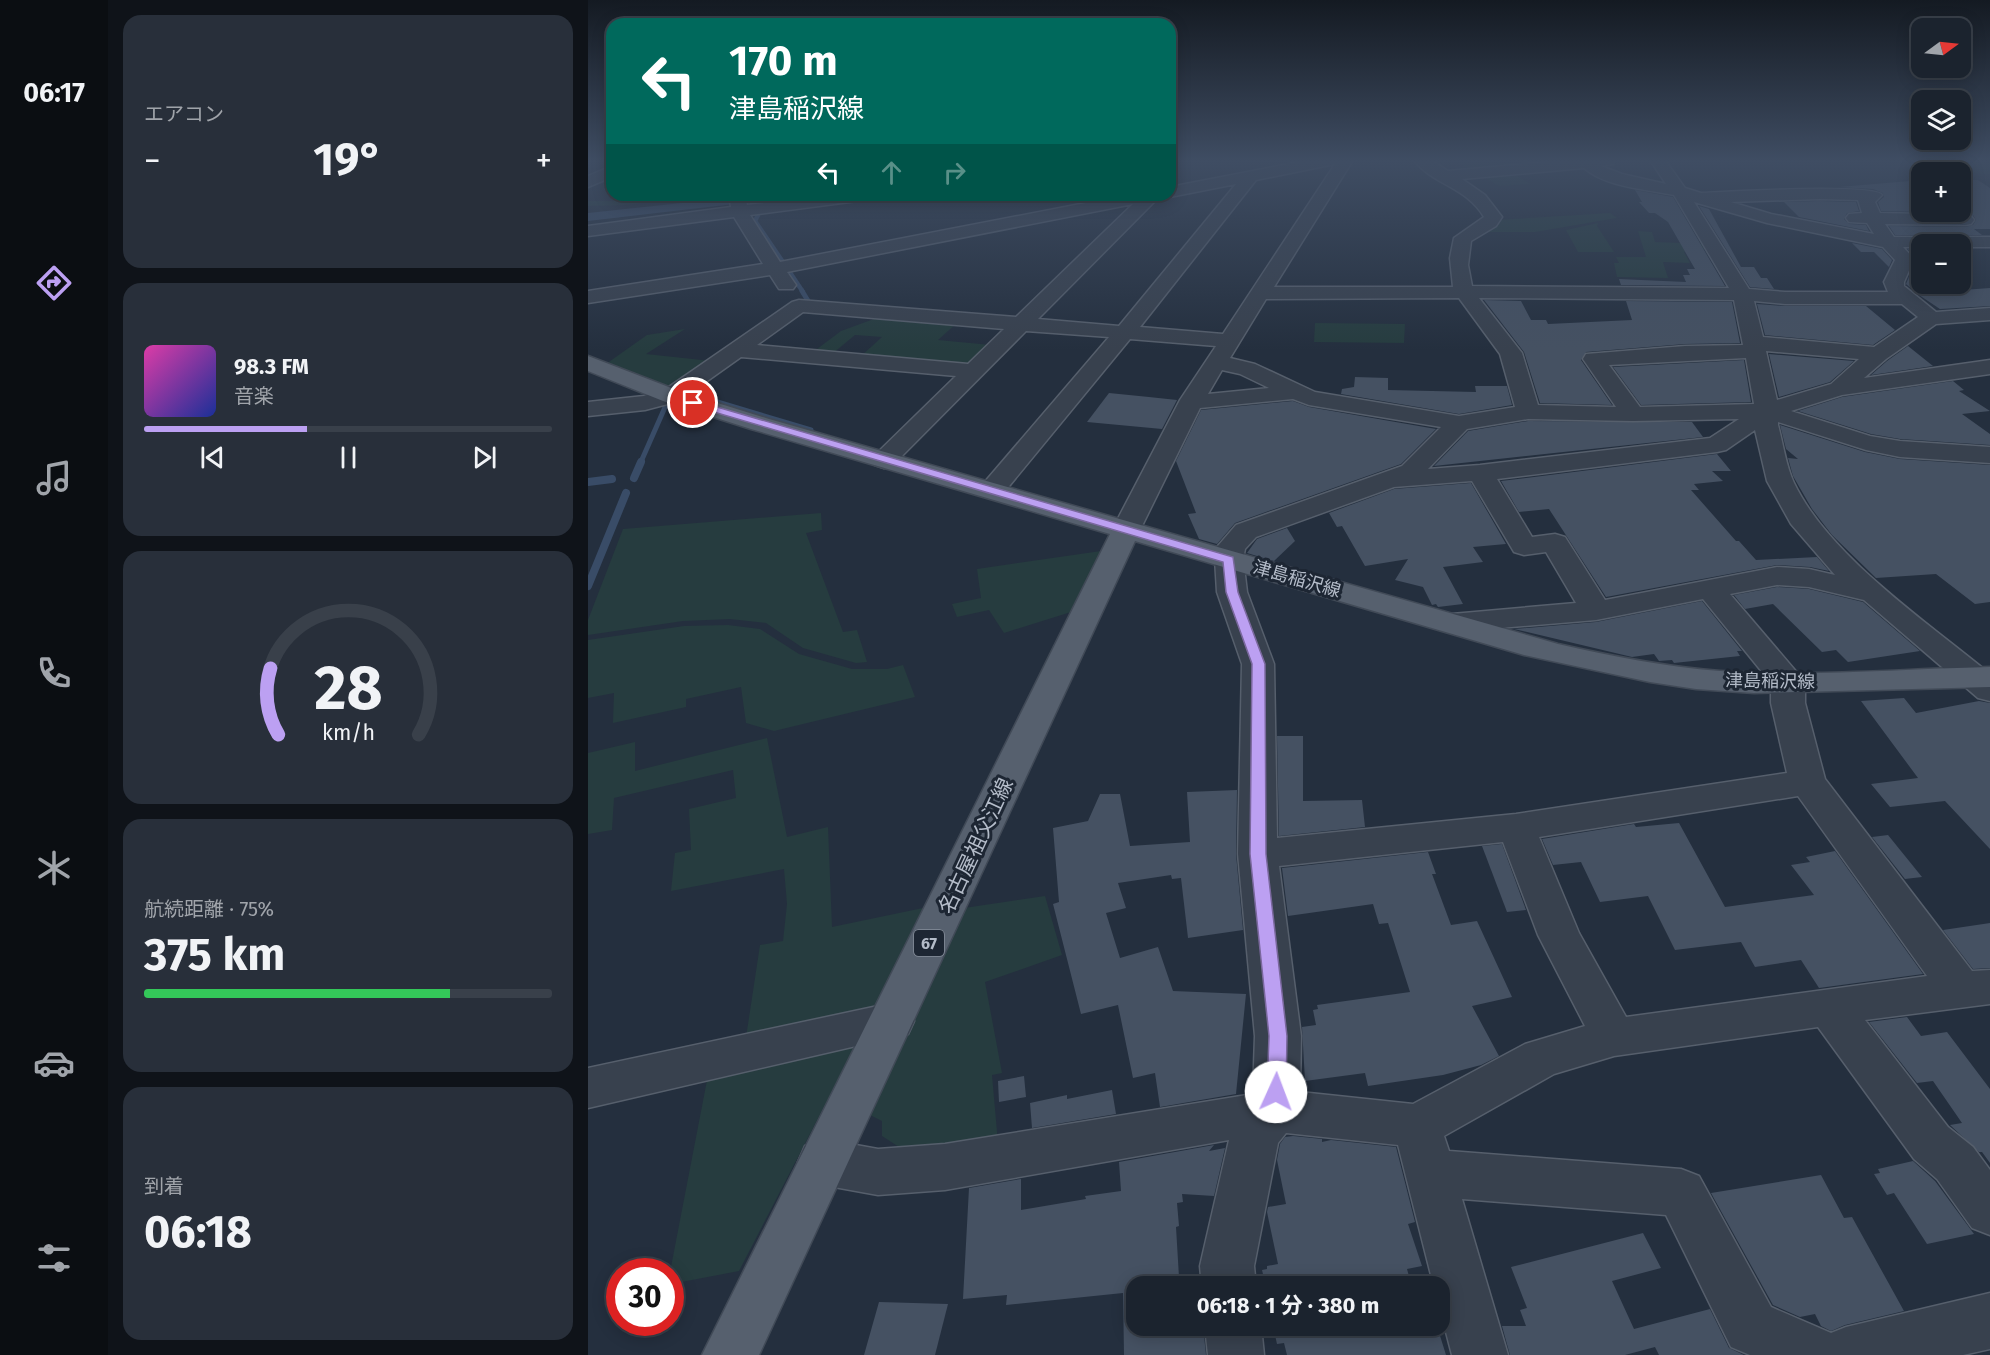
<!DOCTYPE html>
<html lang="ja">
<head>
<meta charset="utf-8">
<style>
	body { margin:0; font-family:"Fira Sans","Noto Sans JP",sans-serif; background:#282f3a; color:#f1f3f6; height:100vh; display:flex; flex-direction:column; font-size:22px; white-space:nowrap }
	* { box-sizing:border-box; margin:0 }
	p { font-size:20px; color:#a0a4aa }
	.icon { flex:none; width:33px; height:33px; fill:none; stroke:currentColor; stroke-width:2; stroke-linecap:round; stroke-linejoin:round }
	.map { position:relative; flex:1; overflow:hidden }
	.panel { display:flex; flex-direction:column; gap:15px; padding:15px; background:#0f1319; width:480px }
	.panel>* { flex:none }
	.top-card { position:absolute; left:18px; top:18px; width:570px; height:183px; border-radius:18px; box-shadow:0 3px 15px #0003,0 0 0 2px #39404a; background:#00695c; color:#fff; overflow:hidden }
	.needle { width:39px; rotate:75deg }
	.tools { position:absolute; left:1323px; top:18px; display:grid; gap:12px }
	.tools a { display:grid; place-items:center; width:60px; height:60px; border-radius:12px; background:#1b232e; box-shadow:0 3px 15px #0003,0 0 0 2px #39404a; font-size:30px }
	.speed { position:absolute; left:18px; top:1258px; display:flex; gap:12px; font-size:30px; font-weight:700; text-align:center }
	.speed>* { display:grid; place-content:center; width:78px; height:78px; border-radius:50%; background:#1b232e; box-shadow:0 3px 15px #0003,0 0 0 2px #39404a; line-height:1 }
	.speed .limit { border:9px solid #d22; background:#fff; color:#111 }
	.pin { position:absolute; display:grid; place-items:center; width:51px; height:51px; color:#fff; margin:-26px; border:3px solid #fff; border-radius:50%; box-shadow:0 2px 6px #0007 }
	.me { position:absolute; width:66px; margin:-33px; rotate:2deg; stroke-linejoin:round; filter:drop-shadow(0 0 4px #0008) }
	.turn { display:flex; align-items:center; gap:21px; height:126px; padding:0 24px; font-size:27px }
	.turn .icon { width:78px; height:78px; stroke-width:2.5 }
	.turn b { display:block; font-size:42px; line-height:51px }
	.lanes { display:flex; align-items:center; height:57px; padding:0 24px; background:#0003; justify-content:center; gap:30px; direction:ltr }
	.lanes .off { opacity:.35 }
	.big { font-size:45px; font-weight:700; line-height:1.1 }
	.panel .tile { flex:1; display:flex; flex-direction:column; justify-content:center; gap:9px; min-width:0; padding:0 21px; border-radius:18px; background:#282f3a }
	.panel .dial { align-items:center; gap:0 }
	.dial svg { height:156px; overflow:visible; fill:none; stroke:#39404a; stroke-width:7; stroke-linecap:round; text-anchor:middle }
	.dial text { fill:#f1f3f6; stroke:none }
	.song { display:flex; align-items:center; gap:18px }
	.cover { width:72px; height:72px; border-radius:9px; background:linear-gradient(135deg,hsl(320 70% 55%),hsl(230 70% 35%)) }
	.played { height:6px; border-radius:3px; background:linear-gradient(90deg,#bca0f2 40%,#39404a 40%) }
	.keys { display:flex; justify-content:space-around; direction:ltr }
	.heat { display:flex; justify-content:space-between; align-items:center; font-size:33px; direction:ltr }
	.charge { height:9px; border-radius:4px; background:linear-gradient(90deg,#34c759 75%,#39404a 0) }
	.trip { position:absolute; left:538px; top:1276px; width:324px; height:60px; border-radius:18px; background:#1b232e; box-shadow:0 3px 15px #0003,0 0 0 2px #39404a; font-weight:700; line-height:60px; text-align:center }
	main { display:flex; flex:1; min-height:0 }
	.dock { display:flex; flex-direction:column; width:108px; justify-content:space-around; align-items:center; background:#0b0e12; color:#a0a4aa }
	.dock .icon { width:42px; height:42px }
	.dock .current { color:#bca0f2 }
	.dock b { font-size:27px; color:#f1f3f6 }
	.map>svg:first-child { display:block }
	.green { fill:#263c3f }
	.water { fill:#394c67 }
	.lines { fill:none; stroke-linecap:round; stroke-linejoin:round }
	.stream-far2 { stroke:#394c67; stroke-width:4.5 }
	.stream-far1 { stroke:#394c67; stroke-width:5 }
	.stream { stroke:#394c67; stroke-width:8 }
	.building { fill:#455162 }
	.minor-casing { stroke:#565f6c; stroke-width:3 }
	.major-casing { stroke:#414a57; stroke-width:3 }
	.minor { fill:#38414e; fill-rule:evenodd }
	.major { fill:#56606e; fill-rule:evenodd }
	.route { fill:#bca0f2; stroke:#7a689d; stroke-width:1.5 }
	.labels { text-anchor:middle; stroke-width:6; stroke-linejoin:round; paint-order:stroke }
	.shield { fill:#1d2633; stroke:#878f9c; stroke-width:1.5 }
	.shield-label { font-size:16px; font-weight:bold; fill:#b4bcc9 }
	.street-label { font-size:18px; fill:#b4bcc9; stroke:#1d2633 }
	.near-street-label { font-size:21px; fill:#b4bcc9; stroke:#1d2633 }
</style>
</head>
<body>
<main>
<nav class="dock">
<b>06:17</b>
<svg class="icon current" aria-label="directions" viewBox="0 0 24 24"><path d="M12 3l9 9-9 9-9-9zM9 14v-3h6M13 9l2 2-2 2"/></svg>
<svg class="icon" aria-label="music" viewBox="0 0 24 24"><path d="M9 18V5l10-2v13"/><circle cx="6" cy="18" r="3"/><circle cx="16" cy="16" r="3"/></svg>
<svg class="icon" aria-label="phone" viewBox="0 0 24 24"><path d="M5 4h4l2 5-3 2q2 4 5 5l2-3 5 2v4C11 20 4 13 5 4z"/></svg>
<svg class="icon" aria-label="climate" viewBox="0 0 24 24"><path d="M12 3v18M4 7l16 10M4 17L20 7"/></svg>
<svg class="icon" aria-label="car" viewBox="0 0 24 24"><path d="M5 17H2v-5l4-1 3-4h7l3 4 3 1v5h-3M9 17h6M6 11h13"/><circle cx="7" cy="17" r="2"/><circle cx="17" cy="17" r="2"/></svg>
<svg class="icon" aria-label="filters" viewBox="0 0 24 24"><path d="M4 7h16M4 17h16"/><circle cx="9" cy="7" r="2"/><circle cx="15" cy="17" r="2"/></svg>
</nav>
<section class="panel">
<div class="tile"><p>エアコン</p>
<div class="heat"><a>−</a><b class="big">19°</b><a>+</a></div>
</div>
<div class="tile">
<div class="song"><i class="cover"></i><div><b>98.3 FM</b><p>音楽</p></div></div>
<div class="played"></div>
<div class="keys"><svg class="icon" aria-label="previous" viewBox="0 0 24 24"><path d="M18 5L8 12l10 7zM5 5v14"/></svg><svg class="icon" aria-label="pause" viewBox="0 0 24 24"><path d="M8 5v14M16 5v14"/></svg><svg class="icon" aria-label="next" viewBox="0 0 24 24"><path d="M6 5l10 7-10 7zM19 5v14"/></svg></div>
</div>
<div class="tile dial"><svg viewBox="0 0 100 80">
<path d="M14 69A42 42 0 1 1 86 69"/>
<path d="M14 69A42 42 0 0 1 10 35" stroke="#bca0f2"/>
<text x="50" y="56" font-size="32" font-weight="700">28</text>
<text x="50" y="72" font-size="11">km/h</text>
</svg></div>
<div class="tile"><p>航続距離 · 75%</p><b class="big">375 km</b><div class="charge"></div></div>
<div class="tile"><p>到着</p><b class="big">06:18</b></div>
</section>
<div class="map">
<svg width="1402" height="1355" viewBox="0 0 1402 1355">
	<rect width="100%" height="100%" fill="#242f3e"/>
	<!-- green -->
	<g class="green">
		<polygon points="836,160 921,160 932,167 881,169 870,162 842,164"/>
		<polygon points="1331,160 1402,160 1402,174 1344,172"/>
		<polygon points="922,171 942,184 911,186 891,174"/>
		<path d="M52 195H79C57 207 24 205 0 206V201H29Z"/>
		<polygon points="1022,213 1029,218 947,232 892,232 908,220"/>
		<polygon points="1010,223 1009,226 1026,252 990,252 978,230"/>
		<polygon points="1050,231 1064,232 1067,242 1119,244 1122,249 1104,249 1105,252 1096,252 1102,263 1075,262 1080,278 1029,277 1026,263 1031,263 1028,257 1058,257"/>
		<polygon points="294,316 370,322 350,340 403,345 386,363 375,366 272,357 294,337 267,335 244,354 225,352 253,331"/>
		<polygon points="727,323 817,324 816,343 726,342"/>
		<polygon points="97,329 58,354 123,361 88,386 76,387 18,364 59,335"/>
		<polygon points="233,513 234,530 218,533 255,632 269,630 279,662 268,663 215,648 178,623 142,619 95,621 0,635 0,620 35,529"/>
		<polygon points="513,551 483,612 416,633 401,610 369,617 364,604 393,598 389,569"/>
		<polygon points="140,625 172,629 211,654 264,669 299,669 315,665 327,697 186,731 158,723 153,687 98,699 98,707 25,723 26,693 0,698 0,640 96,626"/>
		<polygon points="179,738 199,837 240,827 244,927 335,908 287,1014 157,1044 172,945 195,941 199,904 196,869 83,891 87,853 103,850 101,809 148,798 145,770 26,798 24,830 0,834 0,753 47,742 47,771"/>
		<polygon points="457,896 474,955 397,982 414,1073 404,1075 410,1143 328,1158 294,1136 294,1121 282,1115 376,908"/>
		<polygon points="269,1043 151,1271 83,1284 82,1272 121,1070"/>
	</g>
	<!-- water -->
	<polygon class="water" points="169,195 223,195 0,221 0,213"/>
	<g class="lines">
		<!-- stream-far2 -->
		<g class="stream-far2">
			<polyline points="170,215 167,221 197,265"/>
			<polyline points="201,271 215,292"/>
		</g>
		<!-- stream-far1 -->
		<g class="stream-far1">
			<polyline points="214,291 222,304"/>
			<polyline points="96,392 223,430"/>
			<polyline points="52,464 78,405"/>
		</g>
		<!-- stream -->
		<g class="stream">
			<polyline points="46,478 53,462"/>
			<polyline points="0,482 24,479"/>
			<polyline points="0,586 38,493"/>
		</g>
	</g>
	<!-- building -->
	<g class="building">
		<polygon points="1334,180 1334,212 1372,212 1372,180 1390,180 1402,188 1402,229 1386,229 1394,235 1307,235 1301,226 1377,227 1385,225 1388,220 1385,215 1377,213 1293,211 1290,202 1296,197 1295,193 1285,189 1251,187"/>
		<polygon points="1047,190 1085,197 1137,286 1033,285 1031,279 1098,282 1095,275 1102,275 1099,269 1107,269 1080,222 1067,213 1061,213 1051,202 1054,202"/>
		<polygon points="1232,201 1268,202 1271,211 1259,213 1256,219 1261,224 1278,225 1281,231 1211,217 1196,202"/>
		<polygon points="1111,206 1121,209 1153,267 1166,267 1173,278 1179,278 1186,289 1162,287"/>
		<polygon points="1264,243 1294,249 1304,260 1301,267 1286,252 1273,252"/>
		<polygon points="1320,249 1334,249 1334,293 1402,288 1402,306 1352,309 1334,297 1318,284 1328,260"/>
		<polygon points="896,300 933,301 943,320 958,320 960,324 1044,320 1038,301 1144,302 1152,343 1097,344 998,352 993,360 1024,405 952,403 936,352"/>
		<polygon points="1169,304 1197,306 1278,306 1307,330 1285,345 1177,335"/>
		<polygon points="1320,346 1345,366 1283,375 1299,361"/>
		<polygon points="1181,354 1266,361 1242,382 1191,397"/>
		<polygon points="1156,360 1163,402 1053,405 1025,367"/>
		<polygon points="767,377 800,378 800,390 888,392 887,386 919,386 924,405 871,414 753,394 754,389 766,387"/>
		<polygon points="1365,381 1376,390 1371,391 1402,411 1374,414 1402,434 1402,445 1312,439 1283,434 1210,411 1254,397"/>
		<polygon points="521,393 561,397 589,400 574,429 499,422"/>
		<polygon points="705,401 721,407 848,429 813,464 647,523 629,544 611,539 600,514 608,513 588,461 613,410"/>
		<polygon points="940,421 1104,422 1115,437 846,466 880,431"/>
		<polygon points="1192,425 1277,452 1312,459 1402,465 1402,602 1387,604 1348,574 1288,578 1244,535 1224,509 1205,476 1200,458 1210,459 1198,449"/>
		<polygon points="1129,454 1143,471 1124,471 1135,481 1106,484 1111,490 1103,490 1148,541 1151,541 1168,560 1229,557 1241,571 1222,567 1189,565 1018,597 961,509 931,512 913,481"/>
		<polygon points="883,483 918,544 885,547 895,562 855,567 875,604 850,607 848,604 844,605 835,587 807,580 820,559 777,566 754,526 749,527 741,513 806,489"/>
		<polygon points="699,528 707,541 686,561 659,553 669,539"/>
		<polygon points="1189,587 1221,589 1275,602 1332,651 1260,662 1248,650 1234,652 1185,604 1157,609 1146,595"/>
		<polygon points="1114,601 1154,651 1149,651 1152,656 1086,663 1084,660 1071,661 1066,654 1044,657 926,629 1008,622"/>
		<polygon points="1316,698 1328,713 1391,701 1402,703 1402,849 1357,801 1302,807 1283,784 1330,778 1273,701"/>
		<polygon points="689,736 715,736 715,801 774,800 777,827 691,836"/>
		<polygon points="649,790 648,854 655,930 600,938 593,878 584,879 583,875 530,883 538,908 518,913 532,958 570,947 585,991 658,994 648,1094 572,1107 567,1073 545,1078 530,1005 493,1014 465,904 471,902 465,828 500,821 512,794 532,794 542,846 602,842 599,792"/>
		<polygon points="1091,823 1137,907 1226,895 1203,865 1222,862 1218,857 1247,851 1335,974 1231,988 1213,960 1167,967 1153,942 1087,950 1060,896 1012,902 993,862 965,865 954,839 1046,824 1048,827"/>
		<polygon points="1300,835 1334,877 1317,879 1284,837"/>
		<polygon points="914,844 938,910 919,912 894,846"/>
		<polygon points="840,852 848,874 844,874 863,925 889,921 924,997 884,1006 911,1056 893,1065 855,1075 780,1086 777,1073 717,1081 714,1027 728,1025 725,1010 730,1009 729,1005 822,992 800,923 791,924 785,904 700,916 694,868"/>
		<polygon points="1402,923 1402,968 1385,969 1355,930"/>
		<polygon points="1319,1017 1333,1036 1359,1032 1402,1089 1402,1163 1394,1152 1391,1152 1362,1125 1374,1123 1345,1081 1329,1083 1281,1022"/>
		<polygon points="436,1076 438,1097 411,1102 410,1081"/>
		<polygon points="524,1090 528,1114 444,1128 442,1103 479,1095 479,1099"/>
		<polygon points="705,1136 734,1139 734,1142 743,1140 808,1147 827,1222 820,1224 834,1266 819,1269 824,1287 678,1287 674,1270 679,1269 679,1266 690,1264 679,1212 680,1207 698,1204 689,1160 692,1144 697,1137"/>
		<polygon points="626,1145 621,1151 637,1148 626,1196 594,1194 595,1202 589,1203 591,1226 588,1227 591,1277 611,1274 612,1287 549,1287 549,1326 615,1326 618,1355 536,1355 535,1293 418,1305 419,1295 375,1299 381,1188 433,1179 433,1210 498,1199 497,1196 533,1191 531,1162"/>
		<polygon points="1325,1161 1347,1181 1386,1234 1339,1244 1306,1193 1299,1195 1286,1174 1292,1173 1290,1169"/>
		<polygon points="1233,1175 1256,1218 1264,1217 1316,1311 1257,1325 1243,1331 1233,1326 1227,1314 1212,1317 1185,1305 1123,1193"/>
		<polygon points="1055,1233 1073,1268 1024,1281 1046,1329 1122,1309 1141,1348 1156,1355 1071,1355 1067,1347 1037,1355 922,1355 914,1326 938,1326 932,1310 939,1308 923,1267"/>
		<polygon points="291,1302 360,1304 347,1355 276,1355"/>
		<polygon points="685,1326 849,1326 858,1355 699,1355 696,1343 689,1344"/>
	</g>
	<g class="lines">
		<defs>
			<g id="minor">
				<path d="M721 160H765L686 287H865L862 258 866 238 896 217C879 187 843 184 826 160H843L860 171 983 160H1027L1025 164 1013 166 1034 174 1078 184 1062 160H1077L1097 188 1113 193C1137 192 1285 183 1294 195L1287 202 1292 213 1377 215 1383 216 1386 220 1383 224 1377 225 1297 224 1306 237H1402V247H1372V244H1334V247H1315L1326 259 1316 282V286L1348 312 1402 308V320L1348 324 1298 359 1276 378 1402 360V374L1254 395 1203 411 1282 436 1312 441 1402 447V463L1312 457 1278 450 1190 422V425C1195 443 1198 466 1206 483 1241 556 1339 622 1402 674V701L1390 698 1276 600 1221 587 1189 585 1142 594 1217 682V703L1237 779 1384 971 1402 970V1004L1277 1020 1360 1127 1385 1147 1402 1170V1235L1384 1228 1349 1179 1326 1159 1230 1027 1026 1056 966 1074 856 1136 861 1151 1093 1169 1111 1176 1183 1307 1243 1333 1258 1327 1402 1293V1349L1375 1355H1162L1143 1347 1078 1215 874 1199 920 1355H864L852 1309V1287H846L810 1145 698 1133 690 1143 666 1266 668 1287H614L612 1266 641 1140 357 1190 290 1195 235 1185 217 1178 210 1162 217 1146 235 1139 290 1149 357 1144 665 1094 667 1036 650 854 654 664 629 592 627 559 629 547 648 525 814 466 853 427 721 405 705 399 612 408 552 530 548 536 538 538 528 536 524 530 592 400 628 346 542 339 413 496 404 498 395 496 391 490 395 484 521 337 438 331 305 465 296 468 287 465 283 460 287 455 368 376 153 357 91 401 57 410 0 416V402L56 396 75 391 204 302 211 300 428 317 545 204 199 272 208 285 205 289H191L182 275 0 303V291L175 264 146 217 0 236V226L143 207 141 195H157L159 205 239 195H285L277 200 162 215 192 262 539 195H573L450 319 531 326 648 184 582 197 576 195H582V187ZM747 164 635 334 552 327 668 180ZM996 168C1017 187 1058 189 1086 195L1141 288 884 286 880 265 883 241 908 226 914 217 897 195 874 179ZM1232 199 1270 200 1274 213 1261 214 1258 218 1261 222 1279 223 1286 234 1183 214 1143 202ZM1106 202 1179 223 1295 247 1307 260 1296 282 1300 292H1197L1161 289ZM871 298 912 354 927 407 871 416 727 392 667 364 642 358 678 299ZM891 298 1146 300 1155 345 1097 346 998 354 995 359 1028 407 950 405 934 353ZM1166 301 1197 304H1314L1330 317 1286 347 1175 337ZM215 312 416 329 380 364 169 345ZM1178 351 1271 359 1243 384 1189 400ZM1158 358 1166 404 1052 407 1021 365ZM634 370 652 374 681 388 620 394ZM940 419 1045 421 1151 419 1122 438 892 465 840 469 879 429ZM1167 430 1179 481 1203 524 1247 575 1221 569 1189 567 1017 600 977 537 967 534 944 537 909 479 1129 452 1138 450ZM884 481 926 552 936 555 958 552 988 603 864 614 853 616 848 623 853 630 864 632 1008 620 1115 599 1183 683V703L1199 773 928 814 689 838 686 664 659 592 655 559 657 549 668 537 806 487ZM1210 796 1339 976 1038 1017 991 933 951 837ZM915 842 950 935 997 1026 937 1044 825 1104 712 1092 713 1036 691 866Z"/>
				<polygon points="24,166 24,177 0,187 0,176"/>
				<polygon points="304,1003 320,1008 326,1021 320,1034 0,1108 0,1068"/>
				<polygon points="617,1326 673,1326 676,1355 620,1355"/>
			</g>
			<path id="major" d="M0 356 91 391 181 419 970 644C1023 656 1077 667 1132 671 1222 677 1312 669 1402 667V687L1166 693 1108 689 1062 682 936 655 547 541 171 1355H114L522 534 163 429 75 401 0 371Z"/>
		</defs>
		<!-- minor casing -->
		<use href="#minor" class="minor-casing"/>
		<!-- major casing -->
		<use href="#major" class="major-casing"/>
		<!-- minor -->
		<use href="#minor" class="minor"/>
		<!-- major -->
		<use href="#major" class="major"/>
	</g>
	<!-- sky -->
	<linearGradient id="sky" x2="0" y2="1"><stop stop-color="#141a22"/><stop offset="0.46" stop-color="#3f4d63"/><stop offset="1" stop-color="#3f4d63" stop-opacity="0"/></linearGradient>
	<rect width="1402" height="350" fill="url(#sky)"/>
	<!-- route -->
	<polygon class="route" points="105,400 645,557 650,592 677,664 678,854 699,1036 698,1092 695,1098 688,1101 681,1098 679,1092 681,1036 662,854 664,664 638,592 635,562 102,405 100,403"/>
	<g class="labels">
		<!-- shield labels -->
		<rect class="shield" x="326" y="930" width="30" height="26" rx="4.5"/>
		<g class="shield-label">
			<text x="341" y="949">67</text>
		</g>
		<!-- street labels -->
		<g class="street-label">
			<text transform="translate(709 579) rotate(16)" y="6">津島稲沢線</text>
			<text transform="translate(1182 681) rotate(1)" y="6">津島稲沢線</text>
		</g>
		<!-- near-street labels -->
		<g class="near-street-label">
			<text transform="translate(388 846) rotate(-65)" y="7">名古屋祖父江線</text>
		</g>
	</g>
</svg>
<div class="tools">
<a><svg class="needle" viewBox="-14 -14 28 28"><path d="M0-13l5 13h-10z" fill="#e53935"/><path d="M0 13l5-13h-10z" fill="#a0a4aa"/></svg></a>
<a><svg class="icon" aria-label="layers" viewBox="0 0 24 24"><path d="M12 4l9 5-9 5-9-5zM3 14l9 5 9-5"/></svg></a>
<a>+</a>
<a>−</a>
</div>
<div class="speed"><div class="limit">30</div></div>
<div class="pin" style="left:105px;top:403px;background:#d93025"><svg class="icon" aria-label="arrive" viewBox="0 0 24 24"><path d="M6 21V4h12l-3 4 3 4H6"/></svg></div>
<svg class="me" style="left:688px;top:1092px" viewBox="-20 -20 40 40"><circle r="19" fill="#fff"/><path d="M0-13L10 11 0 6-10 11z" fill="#bca0f2"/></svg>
<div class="trip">06:18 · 1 分 · 380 m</div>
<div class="top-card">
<div class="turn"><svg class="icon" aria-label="left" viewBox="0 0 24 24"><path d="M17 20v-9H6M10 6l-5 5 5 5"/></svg><div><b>170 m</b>津島稲沢線</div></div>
<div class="lanes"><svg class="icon" aria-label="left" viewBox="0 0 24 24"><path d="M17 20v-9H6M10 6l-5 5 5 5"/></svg><svg class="icon off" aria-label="ahead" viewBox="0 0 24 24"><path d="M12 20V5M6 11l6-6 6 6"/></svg><svg class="icon off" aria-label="right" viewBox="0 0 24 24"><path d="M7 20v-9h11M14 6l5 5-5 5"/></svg></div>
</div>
</div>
</main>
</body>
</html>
